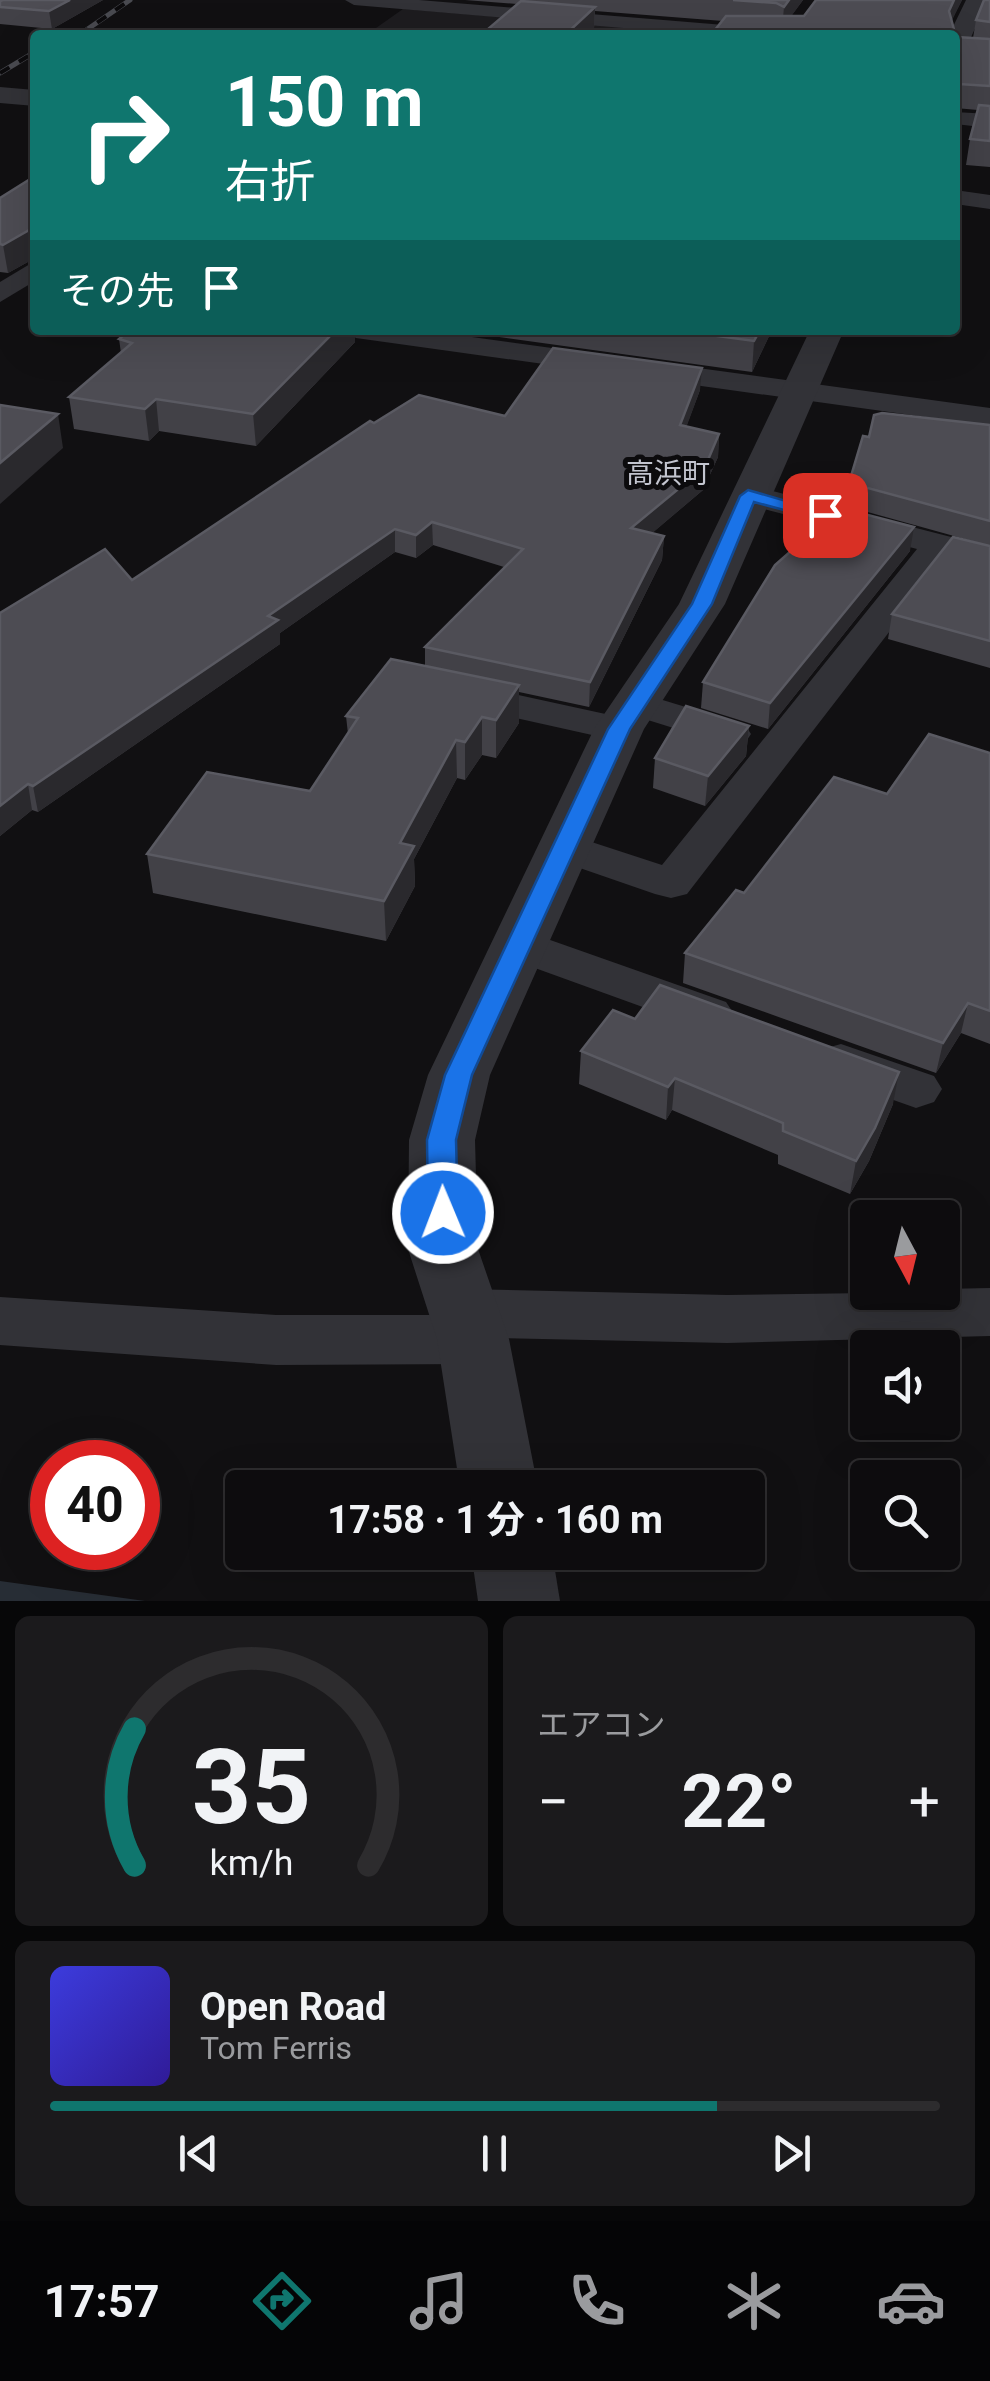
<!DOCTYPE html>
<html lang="ja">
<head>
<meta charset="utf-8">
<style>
	body { margin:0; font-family:Roboto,"Noto Sans JP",sans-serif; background:#1b1a1c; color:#f1f3f6; height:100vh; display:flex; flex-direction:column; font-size:38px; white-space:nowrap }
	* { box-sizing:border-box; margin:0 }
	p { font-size:32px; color:#9a9b9e }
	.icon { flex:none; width:55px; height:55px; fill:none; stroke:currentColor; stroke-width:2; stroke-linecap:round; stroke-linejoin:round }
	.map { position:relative; height:1601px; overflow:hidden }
	.drawer { display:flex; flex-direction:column; gap:15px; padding:15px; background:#070708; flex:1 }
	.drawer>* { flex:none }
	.banner { position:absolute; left:30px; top:30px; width:930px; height:305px; border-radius:10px; box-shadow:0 10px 40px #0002,0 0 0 2px #2d2c2e; background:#0f766e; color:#fff; overflow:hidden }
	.needle { width:65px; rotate:173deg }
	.fabs { position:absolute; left:850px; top:1200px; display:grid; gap:20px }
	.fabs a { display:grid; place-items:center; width:110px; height:110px; border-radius:10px; background:#0d0c0e; box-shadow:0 10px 40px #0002,0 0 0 2px #2d2c2e; font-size:50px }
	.speed { position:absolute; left:30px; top:1440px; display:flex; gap:20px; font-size:50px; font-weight:700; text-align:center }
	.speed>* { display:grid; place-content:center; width:130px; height:130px; border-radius:50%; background:#0d0c0e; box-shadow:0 10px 40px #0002,0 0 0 2px #2d2c2e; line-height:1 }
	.speed .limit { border:15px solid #d22; background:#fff; color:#111 }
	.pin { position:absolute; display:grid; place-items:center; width:85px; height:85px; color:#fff; margin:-42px; border-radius:20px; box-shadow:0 5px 15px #0006 }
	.me { position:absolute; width:110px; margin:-55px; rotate:359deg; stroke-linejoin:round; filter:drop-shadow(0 0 8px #0008) }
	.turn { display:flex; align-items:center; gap:35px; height:210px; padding:0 30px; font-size:45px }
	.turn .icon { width:130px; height:130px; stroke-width:2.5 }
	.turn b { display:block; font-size:70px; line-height:85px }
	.then { display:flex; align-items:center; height:95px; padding:0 30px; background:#0003; gap:20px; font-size:38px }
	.big { font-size:75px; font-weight:700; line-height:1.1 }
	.drawer .tile { flex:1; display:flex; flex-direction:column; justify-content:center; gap:15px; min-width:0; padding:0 35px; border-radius:15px; background:#1b1a1c }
	.drawer .dial { align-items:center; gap:0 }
	.dial svg { height:260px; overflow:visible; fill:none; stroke:#2d2c2e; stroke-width:7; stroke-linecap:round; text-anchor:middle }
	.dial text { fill:#f1f3f6; stroke:none }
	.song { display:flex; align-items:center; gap:30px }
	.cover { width:120px; height:120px; border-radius:15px; background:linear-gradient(135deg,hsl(240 70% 55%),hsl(250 70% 35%)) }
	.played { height:10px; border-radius:5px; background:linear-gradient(90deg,#0f766e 75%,#2d2c2e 75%) }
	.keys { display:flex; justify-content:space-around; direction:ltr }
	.heat { display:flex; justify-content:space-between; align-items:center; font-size:55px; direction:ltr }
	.drawer .tiles { flex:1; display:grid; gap:15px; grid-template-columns:1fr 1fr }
	.tile:last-child { grid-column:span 2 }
	.trip { position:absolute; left:225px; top:1470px; width:540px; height:100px; border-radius:10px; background:#0d0c0e; box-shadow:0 10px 40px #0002,0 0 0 2px #2d2c2e; font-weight:700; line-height:100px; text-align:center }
	.tabs { display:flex; height:160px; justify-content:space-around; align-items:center; background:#050506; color:#9a9b9e }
	.tabs .icon { width:70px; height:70px }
	.tabs .on { color:#0f766e }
	.tabs b { font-size:45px; color:#f1f3f6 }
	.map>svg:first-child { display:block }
	.built { fill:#1d1c1f }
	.water { fill:#272d35 }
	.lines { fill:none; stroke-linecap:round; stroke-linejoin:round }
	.minor { fill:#323237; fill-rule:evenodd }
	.tertiary { fill:#323237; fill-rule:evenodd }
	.rail-casing { stroke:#494a50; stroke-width:5 }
	.rail { stroke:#0c0b0d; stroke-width:4; stroke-dasharray:11; stroke-linecap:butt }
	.wall { fill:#424147 }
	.shaded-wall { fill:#2a292d }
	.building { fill:#4d4c53; stroke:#5a5a62; stroke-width:2.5 }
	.route { fill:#1a73e8; stroke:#114b97; stroke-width:2.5 }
	.labels { text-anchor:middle; stroke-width:10; stroke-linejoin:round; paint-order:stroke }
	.far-neighbourhood-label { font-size:28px; fill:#c3c5cf; stroke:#0c0b0d }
</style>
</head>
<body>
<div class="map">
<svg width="990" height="1601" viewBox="0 0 990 1601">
	<rect width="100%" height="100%" fill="#111012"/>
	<!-- built -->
	<polygon class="built" points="403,9 720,35 366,35"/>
	<!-- water -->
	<polygon class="water" points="0,1581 145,1601 0,1601"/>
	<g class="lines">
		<!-- minor -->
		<g class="minor">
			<polygon points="345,0 419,0 774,29 784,35 706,35 354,5"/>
			<polygon points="955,112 990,114 990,128 955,124"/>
			<polygon points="955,190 990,195 990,209 955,204"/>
			<polygon points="35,261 35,281 0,302 0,282"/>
			<polygon points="342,330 421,330 990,408 990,426 356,338"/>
			<polygon points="749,485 990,547 990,569 947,557 687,894 671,898 655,894 548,857 542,847 548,837 564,833 662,865 917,549 737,502 732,495 737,488"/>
			<polygon points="463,683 633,720 639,729 633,738 619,741 449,703 443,695 449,687"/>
			<polygon points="633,691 745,725 751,734 745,743 731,746 619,711 613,703 619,695"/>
			<polygon points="519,929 726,1002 734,1014 726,1026 709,1031 502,956 496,945 502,934"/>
			<polygon points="841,1044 934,1076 942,1089 934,1102 916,1108 823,1075 816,1062 823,1049"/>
			<polygon points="990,1288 990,1336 727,1343 502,1338 494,1356 473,1364 276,1365 0,1345 0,1297 276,1315 435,1315 442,1296 463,1289 727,1295 942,1292 942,1289"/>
		</g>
		<!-- tertiary -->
		<g class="tertiary">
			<polygon points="966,0 988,0 967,46 955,53 955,35 949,35"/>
			<polygon points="0,87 35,90 35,106 0,103"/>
			<polygon points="810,330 844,330 725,604 644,729 490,1075 475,1140 478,1249 509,1339 538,1488 460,1488 437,1339 408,1249 409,1140 428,1075 594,729 679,604"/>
			<polygon points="471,1552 552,1552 560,1601 478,1601"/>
		</g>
		<defs>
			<g id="rail">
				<polyline points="79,35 130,0"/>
				<polyline points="0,73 35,52"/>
			</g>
		</defs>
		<!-- rail casing -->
		<use href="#rail" class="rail-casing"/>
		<!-- rail -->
		<use href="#rail" class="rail"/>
	</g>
	<!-- wall -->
	<g class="wall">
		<polygon points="3,0 103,0 52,29 0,24 0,1"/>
		<polygon points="465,0 803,0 791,16 804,16 816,0 962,0 951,21 956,37 973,38 976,20 990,0 990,167 966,165 970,139 978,110 955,108 955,35 723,21 595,11 594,29 588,35 481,35 517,4"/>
		<polygon points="35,176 35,258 8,273 0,272 0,198"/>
		<polygon points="128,330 355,330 355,342 256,446 159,431 149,441 74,429 69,397 121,353 119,339"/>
		<polygon points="449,330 772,330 752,372"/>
		<polygon points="700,390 686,427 719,434 718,457 703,490 652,533 664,536 662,560 589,707 519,692 519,723 496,758 482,755 465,780 457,778 414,859 415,886 386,941 153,893 147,854 310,791 348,734 346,716 425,666 425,647 504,567 433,545 416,558 395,552 280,633 280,644 38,812 32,810 0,836 0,613 132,580 374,423 505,416"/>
		<polygon points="990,425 990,546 846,506 849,483 869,437"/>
		<polygon points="831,544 910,551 768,729 701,708 703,682"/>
		<polygon points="990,546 990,668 888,639 892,614"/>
		<polygon points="749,726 746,756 705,806 653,788 655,758"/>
		<polygon points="990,753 990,1044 961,1033 936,1073 683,983 685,953 744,893 887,794"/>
		<polygon points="635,1019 893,1104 869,1161 850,1194 778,1164 778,1155 672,1110 666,1120 579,1084 581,1051"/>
	</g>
	<!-- shaded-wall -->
	<g class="shaded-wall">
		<polygon points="70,0 103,0 52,29 49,11"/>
		<polygon points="789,0 803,0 782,29 784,7"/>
		<polygon points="954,0 962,0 946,33 949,11"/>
		<polygon points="595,7 594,29 588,35 565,35"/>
		<polygon points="959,84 955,108 955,88"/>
		<polygon points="31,229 35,258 8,273 3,245"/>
		<polygon points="336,330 355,330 355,342 256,446 253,414"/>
		<polygon points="760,330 772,330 752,372 754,341"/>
		<polygon points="702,368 700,390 679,447 680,425"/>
		<polygon points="156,399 159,431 149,441 145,409"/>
		<polygon points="58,414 63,448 0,504 0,463"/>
		<polygon points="719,434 718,457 703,490 630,552 631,528"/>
		<polygon points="432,522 433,545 416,558 416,535"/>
		<polygon points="914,527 910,551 768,729 770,703"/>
		<polygon points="395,529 395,552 280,633 280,644 38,812 33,786 268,616"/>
		<polygon points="664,536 662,560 589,707 590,682"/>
		<polygon points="519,685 519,723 496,758 496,720"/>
		<polygon points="482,717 482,755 465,780 465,742"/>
		<polygon points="749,726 746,756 705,806 708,776"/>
		<polygon points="456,740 457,778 414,859 415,886 386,941 384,901 400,843"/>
		<polygon points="28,784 32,810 0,836 0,806"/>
		<polygon points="968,1003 961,1033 936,1073 943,1043"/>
		<polygon points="899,1072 893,1104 869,1161 850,1194 856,1161"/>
		<polygon points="675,1078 672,1110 666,1120 668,1087"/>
	</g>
	<!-- building -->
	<g class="building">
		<polygon points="3,0 70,0 49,11 0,7 0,1"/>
		<polygon points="733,0 789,0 784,7 776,3"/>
		<polygon points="816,0 954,0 949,11 956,37 990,39 990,86 959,84 955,88 955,35 711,35 726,16 804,16"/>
		<polygon points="984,0 990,0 990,22 976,20"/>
		<polygon points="521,1 595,7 565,35 481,35"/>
		<polygon points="979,105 990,106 990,141 970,139"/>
		<polygon points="35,176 35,249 31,229 3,245 0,244 0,198"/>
		<polygon points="130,330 336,330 253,414 156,399 145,409 69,397 132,343 119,339"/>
		<polygon points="673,330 760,330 754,341"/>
		<polygon points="553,348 702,368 680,425 719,434 705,467 631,528 664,536 590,682 425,647 523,549 432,522 416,535 395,529 268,616 278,620 33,786 28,784 0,806 0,613 105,549 132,580 370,421 374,423 419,395 505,416"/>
		<polygon points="0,405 58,414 0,463"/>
		<polygon points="882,413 990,425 990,521 849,483 863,436 869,437 874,415"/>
		<polygon points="841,508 914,527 770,703 703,682 775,565 807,537 831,544"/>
		<polygon points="953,537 990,546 990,641 892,614"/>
		<polygon points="391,659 519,685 496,720 482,717 465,742 456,740 400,843 414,846 384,901 147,854 207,772 310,791 358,718 346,716"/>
		<polygon points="686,706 749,726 708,776 655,758"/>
		<polygon points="929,734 990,753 990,1011 968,1003 943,1043 685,953 736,890 744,893 834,777 887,794"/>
		<polygon points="660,985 899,1072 875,1128 856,1161 783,1131 783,1123 675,1078 668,1087 581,1051 613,1010 635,1019"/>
	</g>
	<!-- route -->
	<polygon class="route" points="748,490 834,515 825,521 754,502 712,604 630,729 472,1075 456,1140 458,1213 453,1221 443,1225 432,1221 428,1213 427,1140 445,1075 608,729 692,604 740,496"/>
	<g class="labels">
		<!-- far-neighbourhood labels -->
		<g class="far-neighbourhood-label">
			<text x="668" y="483">高浜町</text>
		</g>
	</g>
</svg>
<div class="fabs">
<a><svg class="needle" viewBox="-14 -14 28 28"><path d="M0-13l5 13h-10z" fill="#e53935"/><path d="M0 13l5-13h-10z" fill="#9a9b9e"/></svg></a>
<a><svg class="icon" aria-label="sound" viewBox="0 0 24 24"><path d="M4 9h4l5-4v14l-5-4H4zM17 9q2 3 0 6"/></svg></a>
<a><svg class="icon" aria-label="search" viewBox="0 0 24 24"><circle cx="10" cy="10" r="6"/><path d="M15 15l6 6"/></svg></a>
</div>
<div class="speed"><div class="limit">40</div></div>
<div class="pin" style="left:825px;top:515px;background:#d93025"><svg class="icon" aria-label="arrive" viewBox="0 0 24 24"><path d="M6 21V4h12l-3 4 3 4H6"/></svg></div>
<svg class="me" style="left:443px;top:1213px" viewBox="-20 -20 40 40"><circle r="17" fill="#1a73e8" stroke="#fff" stroke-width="3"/><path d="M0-11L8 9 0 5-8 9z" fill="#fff"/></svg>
<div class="trip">17:58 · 1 分 · 160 m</div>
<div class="banner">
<div class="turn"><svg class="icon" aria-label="right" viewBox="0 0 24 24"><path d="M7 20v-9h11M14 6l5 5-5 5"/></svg><div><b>150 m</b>右折</div></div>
<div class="then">その先<svg class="icon" aria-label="arrive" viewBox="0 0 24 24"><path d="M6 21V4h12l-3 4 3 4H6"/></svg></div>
</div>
</div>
<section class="drawer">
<div class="tiles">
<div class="tile dial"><svg viewBox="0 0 100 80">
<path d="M14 69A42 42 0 1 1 86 69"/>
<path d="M14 69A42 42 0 0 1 14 27" stroke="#0f766e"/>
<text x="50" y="56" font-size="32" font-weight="700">35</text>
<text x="50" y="72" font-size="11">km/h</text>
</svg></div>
<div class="tile"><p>エアコン</p>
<div class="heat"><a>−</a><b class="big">22°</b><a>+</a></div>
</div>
<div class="tile">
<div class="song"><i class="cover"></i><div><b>Open Road</b><p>Tom Ferris</p></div></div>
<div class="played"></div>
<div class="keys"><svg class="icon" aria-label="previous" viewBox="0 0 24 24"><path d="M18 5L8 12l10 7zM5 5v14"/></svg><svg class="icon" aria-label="pause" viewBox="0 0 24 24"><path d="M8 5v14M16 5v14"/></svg><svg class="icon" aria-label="next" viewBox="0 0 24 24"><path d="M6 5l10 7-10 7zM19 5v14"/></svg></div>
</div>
</div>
</section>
<nav class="tabs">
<b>17:57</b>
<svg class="icon on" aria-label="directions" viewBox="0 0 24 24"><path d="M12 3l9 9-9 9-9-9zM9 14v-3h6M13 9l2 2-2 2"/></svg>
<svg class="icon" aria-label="music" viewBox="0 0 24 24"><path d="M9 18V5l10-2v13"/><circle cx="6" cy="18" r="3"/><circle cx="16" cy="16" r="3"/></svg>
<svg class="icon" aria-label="phone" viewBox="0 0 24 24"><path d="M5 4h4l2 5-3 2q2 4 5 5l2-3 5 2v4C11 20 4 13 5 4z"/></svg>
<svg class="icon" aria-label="climate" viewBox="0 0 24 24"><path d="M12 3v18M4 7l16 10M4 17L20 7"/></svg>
<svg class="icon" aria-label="car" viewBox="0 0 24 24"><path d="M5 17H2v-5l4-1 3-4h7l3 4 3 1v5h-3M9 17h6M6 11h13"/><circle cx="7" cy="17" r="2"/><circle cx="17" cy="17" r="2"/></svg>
</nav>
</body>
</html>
